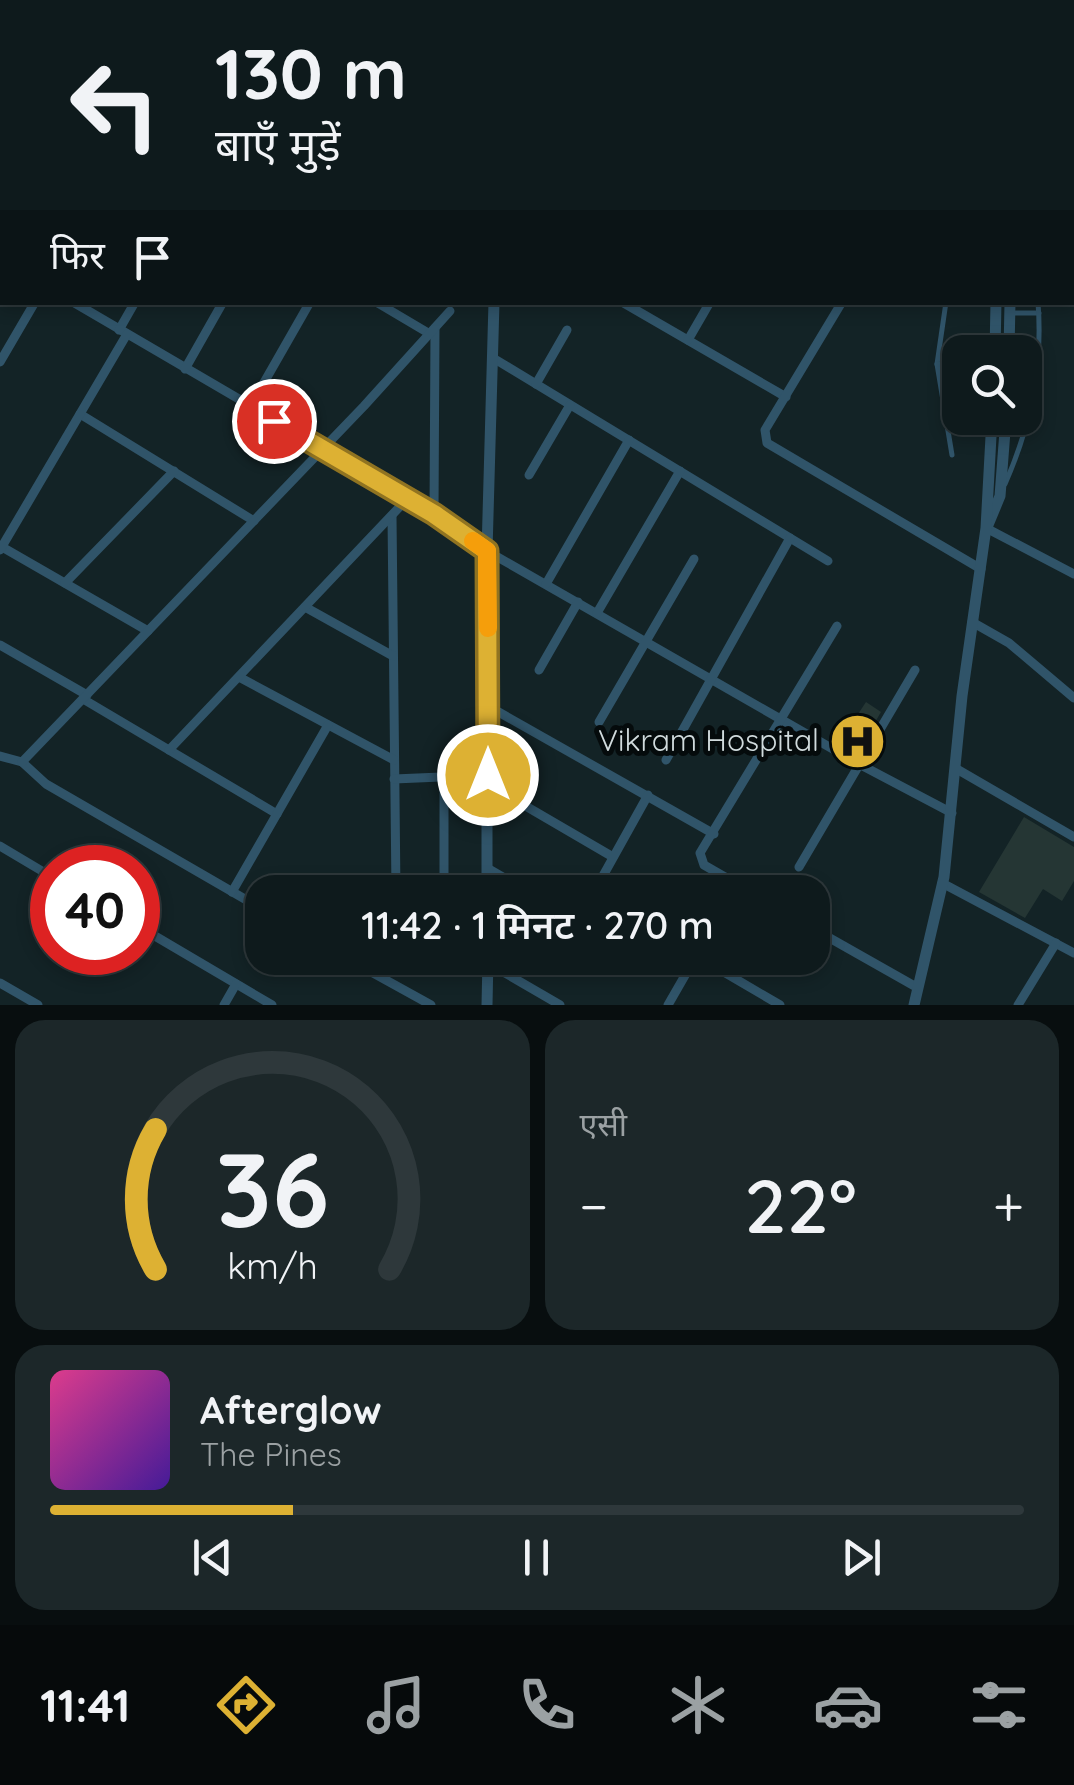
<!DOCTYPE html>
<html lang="hi">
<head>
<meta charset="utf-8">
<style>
	body { margin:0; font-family:Quicksand,"Noto Sans Devanagari",sans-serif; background:#1c2729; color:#f1f3f6; height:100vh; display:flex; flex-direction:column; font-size:38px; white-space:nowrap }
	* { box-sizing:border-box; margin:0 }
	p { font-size:32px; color:#9ba1a3 }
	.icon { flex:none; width:55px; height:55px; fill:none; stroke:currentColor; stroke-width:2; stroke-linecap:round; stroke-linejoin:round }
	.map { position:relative; height:1005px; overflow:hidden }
	.panel { display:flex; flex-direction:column; gap:15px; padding:15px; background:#080e0f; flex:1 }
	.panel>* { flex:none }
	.hud { position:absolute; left:0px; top:0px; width:1075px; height:305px; box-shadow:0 5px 15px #0003,0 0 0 2px #2e383b; background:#0e1a1c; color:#f1f3f6; overflow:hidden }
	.tools { position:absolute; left:942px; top:335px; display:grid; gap:20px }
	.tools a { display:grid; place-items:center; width:100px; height:100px; border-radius:20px; background:#0e1a1c; box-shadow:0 5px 15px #0003,0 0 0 2px #2e383b; font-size:50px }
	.speed { position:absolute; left:30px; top:845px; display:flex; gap:20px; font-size:50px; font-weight:700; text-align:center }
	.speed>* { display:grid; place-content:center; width:130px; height:130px; border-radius:50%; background:#0e1a1c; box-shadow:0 5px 15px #0003,0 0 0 2px #2e383b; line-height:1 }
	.speed .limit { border:15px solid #d22; background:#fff; color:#111 }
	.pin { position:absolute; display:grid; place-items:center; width:85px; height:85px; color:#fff; margin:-42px; border:5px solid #fff; border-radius:50%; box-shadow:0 2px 10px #0007 }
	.me { position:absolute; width:110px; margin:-55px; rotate:0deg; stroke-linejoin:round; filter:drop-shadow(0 0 8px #0008) }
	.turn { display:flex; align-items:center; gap:35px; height:210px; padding:0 50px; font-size:45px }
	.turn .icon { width:130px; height:130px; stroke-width:2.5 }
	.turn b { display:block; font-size:70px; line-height:85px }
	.then { display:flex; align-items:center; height:95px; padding:0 50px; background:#0003; gap:20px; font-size:38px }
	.big { font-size:75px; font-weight:600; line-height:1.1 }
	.panel .widget { flex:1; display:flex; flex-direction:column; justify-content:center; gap:15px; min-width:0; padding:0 35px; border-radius:30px; background:#1c2729 }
	.panel .dial { align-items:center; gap:0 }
	.dial svg { height:260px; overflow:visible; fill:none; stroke:#2e383b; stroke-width:7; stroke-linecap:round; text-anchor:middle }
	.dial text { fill:#f1f3f6; stroke:none }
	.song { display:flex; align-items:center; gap:30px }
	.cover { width:120px; height:120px; border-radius:15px; background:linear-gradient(135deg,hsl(330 70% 55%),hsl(260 70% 35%)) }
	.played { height:10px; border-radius:5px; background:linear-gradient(90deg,#ddb133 25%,#2e383b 25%) }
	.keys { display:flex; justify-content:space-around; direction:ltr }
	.heat { display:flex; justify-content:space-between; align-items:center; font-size:55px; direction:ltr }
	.panel .tiles { flex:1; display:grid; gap:15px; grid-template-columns:1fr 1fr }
	.widget:last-child { grid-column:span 2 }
	.trip { position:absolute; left:245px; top:875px; width:585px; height:100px; border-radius:30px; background:#0e1a1c; box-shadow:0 5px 15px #0003,0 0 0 2px #2e383b; font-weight:600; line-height:100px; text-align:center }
	.dock { display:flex; height:160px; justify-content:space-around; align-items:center; background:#060a0b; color:#9ba1a3 }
	.dock .icon { width:70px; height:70px }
	.dock .on { color:#ddb133 }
	.dock b { font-size:45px; color:#f1f3f6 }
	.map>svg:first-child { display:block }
	.building { fill:#253634 }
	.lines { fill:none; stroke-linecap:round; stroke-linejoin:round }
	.service { stroke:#305469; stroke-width:5 }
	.minor { stroke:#305469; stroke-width:9 }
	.tertiary { stroke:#305469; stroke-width:11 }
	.route-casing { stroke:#907321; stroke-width:25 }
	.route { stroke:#ddb133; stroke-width:18 }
	.slow { stroke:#f59e0b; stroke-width:18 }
	.labels { text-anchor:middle; stroke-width:10; stroke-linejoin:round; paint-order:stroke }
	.poi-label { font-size:30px; fill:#d1dbdd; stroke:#050b0c; text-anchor:end }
</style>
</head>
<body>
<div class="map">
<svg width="1074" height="1005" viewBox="0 0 1074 1005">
	<rect width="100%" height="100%" fill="#132326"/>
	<!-- building -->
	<g class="building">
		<polygon points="866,702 881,712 857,753 839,743"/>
		<polygon points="1024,817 1074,847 1074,881 1062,901 1043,889 1025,918 979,892"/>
	</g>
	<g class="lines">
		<!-- service -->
		<g class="service">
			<polyline points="946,302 937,364 960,365"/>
			<polyline points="1012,313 1039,313"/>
			<polyline points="937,364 952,455"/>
			<path d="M1005 484C1031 425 1043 367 1038 302"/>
		</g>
		<!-- minor -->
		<g class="minor">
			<polyline points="17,0 21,2"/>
			<polyline points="226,0 230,2"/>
			<polyline points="426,0 431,2"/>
			<polyline points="860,0 865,2"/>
			<polyline points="501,2 503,0"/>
			<polyline points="762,2 763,0"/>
			<polyline points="972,2 972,0"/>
			<polyline points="0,84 2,86"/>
			<polyline points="1072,171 1074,172"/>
			<polyline points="0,239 2,235"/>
			<polyline points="0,260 2,261"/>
			<polyline points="73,302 434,513 487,551 859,764 952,813"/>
			<polyline points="376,302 430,334"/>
			<polyline points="622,302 786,397"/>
			<polyline points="842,302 765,430 767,443 981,569"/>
			<polyline points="119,330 135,302"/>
			<polyline points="688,340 710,302"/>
			<polyline points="493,358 828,561"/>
			<polyline points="0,362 35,302"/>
			<polyline points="185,369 223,302"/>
			<polyline points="536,384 567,330"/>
			<polyline points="250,407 310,302"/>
			<polyline points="80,414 254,521"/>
			<polyline points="529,475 570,405"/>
			<polyline points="434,513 435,328"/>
			<polyline points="392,516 396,892"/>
			<polyline points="986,528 1074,574"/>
			<polyline points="2,547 148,631"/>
			<polyline points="0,550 127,334"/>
			<polyline points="65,583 174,471"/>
			<polyline points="546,584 629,440"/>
			<polyline points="305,607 393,656"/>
			<polyline points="597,613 680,471"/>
			<polyline points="972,622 1009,643 1074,698"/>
			<polyline points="0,645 87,695"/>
			<polyline points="539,670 578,602"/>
			<polyline points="239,677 394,760"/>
			<polyline points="83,699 277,814"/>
			<polyline points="488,706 714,834"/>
			<polyline points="599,722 694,559"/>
			<polyline points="169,750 408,498"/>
			<polyline points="0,756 22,762 46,784 262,909"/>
			<polyline points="666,760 790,538"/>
			<polyline points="22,762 364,406 450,311"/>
			<polyline points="955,768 1074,837"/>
			<polyline points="444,777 444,892"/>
			<polyline points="394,779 488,775"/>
			<polyline points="488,784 613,857"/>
			<polyline points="0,846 52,877"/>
			<polyline points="799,867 915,670"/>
			<polyline points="487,868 529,892"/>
			<polyline points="942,883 1074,953"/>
			<polyline points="232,892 328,725"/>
			<polyline points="594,892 648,795"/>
			<polyline points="751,892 704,865 700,853 837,626"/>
			<polyline points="138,926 272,1005"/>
			<polyline points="812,928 918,988"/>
			<polyline points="346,958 431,1005"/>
			<polyline points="700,958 780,1005"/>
			<polyline points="488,963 560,1005"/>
			<polyline points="0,983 38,1005"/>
			<polyline points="224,1005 236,984"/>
			<polyline points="668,1005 695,958"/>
			<polyline points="1018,1005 1056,943"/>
		</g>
		<!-- tertiary -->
		<g class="tertiary">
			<polyline points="695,0 700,2"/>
			<polyline points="623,2 625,0"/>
			<polyline points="1007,2 1007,0"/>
			<polyline points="1023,2 1023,0"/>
			<polyline points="995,352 996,302"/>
			<polyline points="1009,352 1010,302"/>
			<polyline points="988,525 1000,496 1006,418"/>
			<polyline points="487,892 487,551 494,302"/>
			<polyline points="487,1005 488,958"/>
			<polyline points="914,1005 944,877 962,696 986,528 992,418"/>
		</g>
	</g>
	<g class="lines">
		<defs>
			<polyline id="route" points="274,421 434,514 487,551 488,775"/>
		</defs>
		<!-- route casing -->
		<use href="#route" class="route-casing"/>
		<!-- route -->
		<use href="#route" class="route"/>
		<!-- slow -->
		<polyline class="slow" points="473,541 487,551 488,628"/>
	</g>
	<!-- icons -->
	<defs>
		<symbol id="hospital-disc" viewBox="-11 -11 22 22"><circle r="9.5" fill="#ddb133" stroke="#050b0c"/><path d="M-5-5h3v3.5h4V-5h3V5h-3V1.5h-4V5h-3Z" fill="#111"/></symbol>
	</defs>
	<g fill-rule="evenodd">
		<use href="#hospital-disc" x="826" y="710" width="63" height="63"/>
	</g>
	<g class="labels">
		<!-- poi labels -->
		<g class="poi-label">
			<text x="819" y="751">Vikram Hospital</text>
		</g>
	</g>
</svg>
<div class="tools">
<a><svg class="icon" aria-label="search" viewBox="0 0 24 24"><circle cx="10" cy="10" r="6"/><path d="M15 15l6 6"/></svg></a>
</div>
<div class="speed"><div class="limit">40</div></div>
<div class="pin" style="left:274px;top:421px;background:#d93025"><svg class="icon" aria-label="arrive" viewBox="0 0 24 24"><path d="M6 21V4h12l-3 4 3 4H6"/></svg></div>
<svg class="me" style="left:488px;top:775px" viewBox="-20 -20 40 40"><circle r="17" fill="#ddb133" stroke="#fff" stroke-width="3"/><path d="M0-11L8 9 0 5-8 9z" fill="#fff"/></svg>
<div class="trip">11:42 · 1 मिनट · 270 m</div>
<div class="hud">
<div class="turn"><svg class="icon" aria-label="left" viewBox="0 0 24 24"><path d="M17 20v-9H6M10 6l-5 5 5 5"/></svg><div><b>130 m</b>बाएँ मुड़ें</div></div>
<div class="then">फिर<svg class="icon" aria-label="arrive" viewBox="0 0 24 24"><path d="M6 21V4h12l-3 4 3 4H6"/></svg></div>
</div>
</div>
<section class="panel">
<div class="tiles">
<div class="widget dial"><svg viewBox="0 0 100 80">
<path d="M14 69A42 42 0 1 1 86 69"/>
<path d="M14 69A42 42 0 0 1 14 26" stroke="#ddb133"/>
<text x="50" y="56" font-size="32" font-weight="700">36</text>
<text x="50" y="72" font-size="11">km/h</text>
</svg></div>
<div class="widget"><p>एसी</p>
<div class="heat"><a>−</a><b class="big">22°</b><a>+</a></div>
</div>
<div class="widget">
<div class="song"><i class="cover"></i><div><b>Afterglow</b><p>The Pines</p></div></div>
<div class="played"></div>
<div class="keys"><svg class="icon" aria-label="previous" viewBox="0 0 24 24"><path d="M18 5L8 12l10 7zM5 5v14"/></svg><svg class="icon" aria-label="pause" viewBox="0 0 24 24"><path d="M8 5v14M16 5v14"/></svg><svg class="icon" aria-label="next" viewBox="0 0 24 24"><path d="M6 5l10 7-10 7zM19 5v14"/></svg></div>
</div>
</div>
</section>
<nav class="dock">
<b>11:41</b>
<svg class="icon on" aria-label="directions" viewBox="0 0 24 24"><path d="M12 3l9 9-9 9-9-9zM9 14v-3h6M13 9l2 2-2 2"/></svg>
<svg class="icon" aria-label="music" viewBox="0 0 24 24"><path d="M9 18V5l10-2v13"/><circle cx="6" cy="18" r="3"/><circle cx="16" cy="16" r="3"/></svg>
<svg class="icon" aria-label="phone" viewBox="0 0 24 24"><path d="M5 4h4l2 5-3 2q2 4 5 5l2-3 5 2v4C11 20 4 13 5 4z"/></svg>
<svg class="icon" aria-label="climate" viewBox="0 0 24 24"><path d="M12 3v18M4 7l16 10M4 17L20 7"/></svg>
<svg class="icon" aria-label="car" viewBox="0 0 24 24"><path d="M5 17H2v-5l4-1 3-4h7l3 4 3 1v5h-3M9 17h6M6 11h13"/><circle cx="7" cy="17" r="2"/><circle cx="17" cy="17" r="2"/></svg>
<svg class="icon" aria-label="filters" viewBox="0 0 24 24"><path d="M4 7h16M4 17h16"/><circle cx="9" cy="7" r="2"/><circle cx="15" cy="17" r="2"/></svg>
</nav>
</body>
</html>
